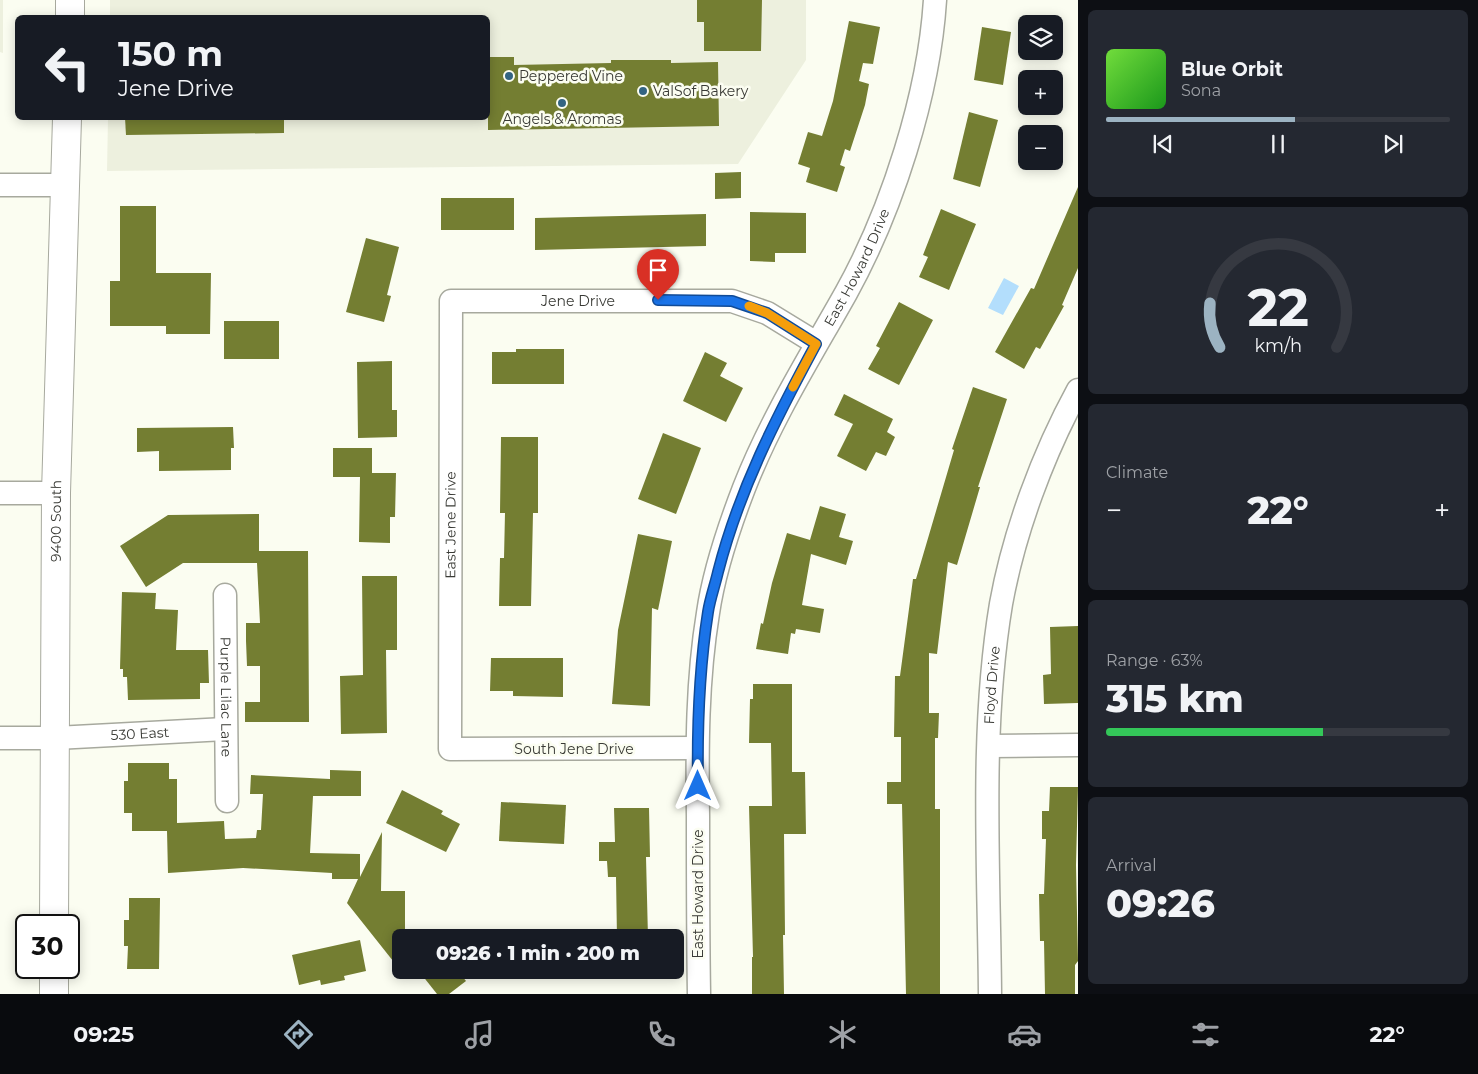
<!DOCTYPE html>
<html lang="en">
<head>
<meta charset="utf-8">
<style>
	body { margin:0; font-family:Montserrat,sans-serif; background:#242831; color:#f1f3f6; height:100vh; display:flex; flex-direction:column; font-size:19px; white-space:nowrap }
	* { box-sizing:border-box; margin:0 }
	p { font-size:16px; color:#9ea1a6 }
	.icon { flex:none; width:28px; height:28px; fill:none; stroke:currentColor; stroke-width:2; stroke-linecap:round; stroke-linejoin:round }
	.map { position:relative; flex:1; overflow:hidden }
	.side { display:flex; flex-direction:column; gap:10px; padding:10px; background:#0d0f14; width:400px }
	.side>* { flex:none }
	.top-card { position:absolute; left:15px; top:15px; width:475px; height:105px; border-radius:8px; box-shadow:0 2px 12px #0003; background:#171b24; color:#f1f3f6; overflow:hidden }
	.tools { position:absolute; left:1018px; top:15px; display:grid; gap:10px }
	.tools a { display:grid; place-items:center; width:45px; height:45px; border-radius:8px; background:#171b24; box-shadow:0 2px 12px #0003; font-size:25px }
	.speed { position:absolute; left:15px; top:914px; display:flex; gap:10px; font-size:25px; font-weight:700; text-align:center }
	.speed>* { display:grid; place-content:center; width:65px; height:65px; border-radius:50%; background:#171b24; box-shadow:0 2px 12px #0003; line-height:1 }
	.speed .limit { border:2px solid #111; border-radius:8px; background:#fff; color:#111 }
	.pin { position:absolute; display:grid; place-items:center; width:42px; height:42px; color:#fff; margin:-51px -21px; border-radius:50% 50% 50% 0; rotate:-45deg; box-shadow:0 0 5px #0007 }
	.pin .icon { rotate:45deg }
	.me { position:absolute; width:55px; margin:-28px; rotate:0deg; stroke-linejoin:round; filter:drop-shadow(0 0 4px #0008) }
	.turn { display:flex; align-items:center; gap:18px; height:105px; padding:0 20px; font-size:22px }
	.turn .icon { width:65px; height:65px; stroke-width:2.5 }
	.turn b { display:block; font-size:35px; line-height:42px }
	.big { font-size:38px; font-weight:800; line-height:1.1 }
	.side .tile { flex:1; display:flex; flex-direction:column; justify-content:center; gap:8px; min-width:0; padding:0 18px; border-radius:8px; background:#242831 }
	.side .dial { align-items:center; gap:0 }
	.dial svg { height:130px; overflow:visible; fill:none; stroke:#363941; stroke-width:7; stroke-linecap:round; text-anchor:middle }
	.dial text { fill:#f1f3f6; stroke:none }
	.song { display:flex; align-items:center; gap:15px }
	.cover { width:60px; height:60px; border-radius:8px; background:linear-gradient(135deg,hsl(100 70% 55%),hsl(120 70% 35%)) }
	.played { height:5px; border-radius:2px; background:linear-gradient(90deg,#9cb3c2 55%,#363941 55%) }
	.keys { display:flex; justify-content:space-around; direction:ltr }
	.heat { display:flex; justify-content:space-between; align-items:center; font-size:28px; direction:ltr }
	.charge { height:8px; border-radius:4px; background:linear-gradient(90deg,#34c759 63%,#363941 0) }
	.trip { position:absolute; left:392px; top:929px; width:292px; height:50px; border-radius:8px; background:#171b24; box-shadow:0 2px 12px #0003; font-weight:800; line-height:50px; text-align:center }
	.dock { display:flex; height:80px; justify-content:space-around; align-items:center; background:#090b0e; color:#9ea1a6 }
	.dock .icon { width:35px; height:35px }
	.dock .active { color:#9cb3c2 }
	.dock b { font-size:22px; color:#f1f3f6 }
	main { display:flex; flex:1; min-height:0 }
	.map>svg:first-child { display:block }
	.built { fill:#edf0de }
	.water { fill:#b3defc }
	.building { fill:#747e32 }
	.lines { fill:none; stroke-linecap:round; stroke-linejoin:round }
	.street-casing { stroke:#a7a99e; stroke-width:25 }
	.secondary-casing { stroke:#a7a99e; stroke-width:30 }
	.street { stroke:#fff; stroke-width:22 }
	.secondary { stroke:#fff; stroke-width:28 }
	.route-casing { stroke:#114b97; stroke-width:12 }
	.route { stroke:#1a73e8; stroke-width:9 }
	.slow { stroke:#f59e0b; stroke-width:9 }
	.poi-dot { fill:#336482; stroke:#fbfdf1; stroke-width:2 }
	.labels { text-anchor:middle; stroke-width:5; stroke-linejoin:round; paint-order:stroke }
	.poi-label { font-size:14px; fill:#393a35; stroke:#fbfdf1; text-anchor:start }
	.street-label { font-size:14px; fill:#393a35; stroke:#fbfdf1 }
</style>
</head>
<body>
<main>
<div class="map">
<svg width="1078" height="994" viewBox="0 0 1078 994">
	<rect width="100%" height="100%" fill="#fbfdf1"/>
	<!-- built -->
	<g class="built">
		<polygon points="0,0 3,0 3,53 0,52"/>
		<polygon points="110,0 806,0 806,60 738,164 107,171 108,118 488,118 488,18 110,18"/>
	</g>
	<!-- water -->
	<polygon class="water" points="1004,278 1019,286 1003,315 988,308"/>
	<!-- building -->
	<g class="building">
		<polygon points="697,0 762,0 761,51 704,51 704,22 697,22"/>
		<polygon points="849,21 880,27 873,64 863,63 859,81 869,84 865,105 850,151 845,149 840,165 845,167 837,192 806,182 810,168 798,164 808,132 822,136 833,101"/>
		<polygon points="982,27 1011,32 1003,85 974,80"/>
		<polygon points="488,57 514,57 514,65 611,63 611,60 671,60 671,63 718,62 719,126 488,130"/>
		<polygon points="969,112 998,120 980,187 953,179"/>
		<polygon points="125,118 284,118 284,133 126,135"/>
		<polygon points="741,172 741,198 715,199 715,173"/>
		<polygon points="1078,187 1078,268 1062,305 1064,306 1040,349 1036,347 1024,369 995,352 1031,288 1034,289"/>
		<rect x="441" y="198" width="73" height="32"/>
		<polygon points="120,206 156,206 156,273 211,273 210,334 166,334 166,326 110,326 110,281 120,281"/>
		<polygon points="941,209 976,224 949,290 919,277 928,257 923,255"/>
		<polygon points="750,212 806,213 806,253 775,253 775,262 750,261"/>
		<polygon points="706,214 706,246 535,250 535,218"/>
		<polygon points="366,238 399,247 387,295 391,296 384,322 346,312"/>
		<polygon points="899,302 933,320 899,385 868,369 880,348 876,346"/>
		<rect x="224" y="321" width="55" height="38"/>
		<polygon points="516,349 564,349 564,384 492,384 492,352 516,352"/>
		<polygon points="705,352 727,363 720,376 743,388 726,422 683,401"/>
		<polygon points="392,361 392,410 397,410 397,437 358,438 357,362"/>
		<polygon points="973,387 1007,399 978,487 980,487 957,565 948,562 937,654 929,653 929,713 939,713 938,738 935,738 935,809 940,809 940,994 906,994 902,804 887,804 887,782 901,782 901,737 894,737 895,676 900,676 913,579 916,579 954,450 952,449"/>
		<polygon points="844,394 893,419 887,432 895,437 886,456 876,452 866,471 837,456 853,424 834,415"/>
		<polygon points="233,427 234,448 231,448 231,470 159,471 159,451 137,452 137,428"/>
		<polygon points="663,433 701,448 676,514 638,499"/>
		<polygon points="501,437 538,437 538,513 533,513 531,606 499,606 500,558 504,558 505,513 500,513"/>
		<polygon points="333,448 372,448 372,473 396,473 395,517 390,517 390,543 359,542 360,477 333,477"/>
		<polygon points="820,506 846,514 839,537 853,541 846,565 811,554 802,605 824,609 820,633 796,629 795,634 791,633 788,654 756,649 761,623 763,624 772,583 787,533 810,540"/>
		<polygon points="259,514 259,551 308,551 309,722 245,722 245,702 260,702 260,666 247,666 246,641 246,623 260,623 257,563 183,563 146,587 120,546 168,515"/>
		<polygon points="638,534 672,541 658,610 652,608 650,706 612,704 618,630"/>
		<polygon points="362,576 397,576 397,650 386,650 387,733 341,734 340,676 363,675"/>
		<polygon points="122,592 156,593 155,609 178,610 176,650 208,650 209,683 200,683 200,699 128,700 127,677 123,677 123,669 120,669"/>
		<polygon points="1078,626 1078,703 1044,704 1043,675 1051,674 1050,627"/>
		<polygon points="491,658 563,658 563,697 513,696 513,691 490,691"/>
		<polygon points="753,684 792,684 792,772 805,772 806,834 784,834 785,935 783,935 784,994 752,994 752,957 753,957 749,806 772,806 771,743 749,743 750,699 753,699"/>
		<polygon points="128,763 169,763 169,779 177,779 177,823 224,821 225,839 256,838 257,830 261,830 263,794 250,794 251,775 330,779 330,770 361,771 361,796 313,796 310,853 360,854 360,877 382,832 381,891 405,891 405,938 401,938 401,971 347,903 358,879 332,879 332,873 243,868 168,873 167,831 132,831 132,813 124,813 124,781 128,781"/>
		<polygon points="1050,787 1078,787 1076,865 1078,961 1075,965 1075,994 1045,994 1044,941 1040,941 1039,894 1044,894 1046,839 1042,839 1042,811 1049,811"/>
		<polygon points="402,790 443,811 441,814 460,824 446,852 386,823"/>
		<polygon points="501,802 566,805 564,844 499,841"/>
		<polygon points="614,808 649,808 650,857 646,857 648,938 617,938 616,877 608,877 607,861 599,861 599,842 615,842"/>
		<polygon points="129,898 160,898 159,969 127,969 128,946 124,946 124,920 129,920"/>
		<polygon points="360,940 366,971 344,976 345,980 321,985 320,980 299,985 292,955"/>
		<polygon points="418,970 457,970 466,981 449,994 437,994"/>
	</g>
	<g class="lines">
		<defs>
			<g id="street">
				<polyline points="0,185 64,185"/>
				<polyline points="0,493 56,493"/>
				<path id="s1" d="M225 595 227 801"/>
				<path id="s2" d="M0 738H56L225 729"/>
				<polyline points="989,746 1078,745"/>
				<path id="s3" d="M697 748 450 749 451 301H732L767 313 816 343"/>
				<path id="s4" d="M699 994C698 935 698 876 698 816 697 748 697 680 708 613 714 571 729 527 744 488 771 419 810 357 846 293 892 210 929 95 935 0"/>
				<path id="s5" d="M990 994C989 866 980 730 1001 604 1014 532 1043 454 1078 390"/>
			</g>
			<g id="secondary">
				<polyline points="70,18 70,0"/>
				<path id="s6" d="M54 925 56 493 67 118"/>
				<polyline points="54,994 54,968"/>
			</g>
		</defs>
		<!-- street casing -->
		<use href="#street" class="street-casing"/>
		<!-- secondary casing -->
		<use href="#secondary" class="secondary-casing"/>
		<!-- street -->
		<use href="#street" class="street"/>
		<!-- secondary -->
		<use href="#secondary" class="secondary"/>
	</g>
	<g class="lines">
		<defs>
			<path id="route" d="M658 300 732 301 767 313 816 344C776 418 739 490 718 572 715 585 710 599 708 612 699 670 697 728 698 786"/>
		</defs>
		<!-- route casing -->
		<use href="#route" class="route-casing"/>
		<!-- route -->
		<use href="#route" class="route"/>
		<!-- slow -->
		<polyline class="slow" points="749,306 767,313 816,344 793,387"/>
	</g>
	<!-- markers -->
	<g class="poi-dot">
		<circle cx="509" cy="76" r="5"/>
		<circle cx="643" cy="91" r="5"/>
		<circle cx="562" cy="103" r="5"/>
	</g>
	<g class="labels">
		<!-- poi labels -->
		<g class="poi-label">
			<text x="519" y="81">Peppered Vine</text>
			<text x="653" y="96">ValSof Bakery</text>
			<text x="562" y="124" text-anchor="middle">Angels &amp; Aromas</text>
		</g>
		<!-- street labels -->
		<g class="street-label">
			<text dy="5" stroke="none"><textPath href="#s4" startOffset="760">East Howard Drive</textPath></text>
			<text dy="5" stroke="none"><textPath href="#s3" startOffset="822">Jene Drive</textPath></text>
			<text dy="5" stroke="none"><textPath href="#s6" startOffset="404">9400 South</textPath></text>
			<text dy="5" stroke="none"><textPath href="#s3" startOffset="471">East Jene Drive</textPath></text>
			<text dy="5" stroke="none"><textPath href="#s5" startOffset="309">Floyd Drive</textPath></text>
			<text dy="5" stroke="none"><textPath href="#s1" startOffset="102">Purple Lilac Lane</textPath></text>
			<text dy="5" stroke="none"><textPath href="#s2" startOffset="140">530 East</textPath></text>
			<text x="574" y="754">South Jene Drive</text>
			<text transform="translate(698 894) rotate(-90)" y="5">East Howard Drive</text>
		</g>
	</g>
</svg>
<div class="tools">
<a><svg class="icon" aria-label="layers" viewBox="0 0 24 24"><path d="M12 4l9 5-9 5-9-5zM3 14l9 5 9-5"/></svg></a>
<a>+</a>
<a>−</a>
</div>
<div class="speed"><div class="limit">30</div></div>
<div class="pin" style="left:658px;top:300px;background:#d93025"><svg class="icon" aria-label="arrive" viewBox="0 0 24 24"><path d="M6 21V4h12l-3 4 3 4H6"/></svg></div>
<svg class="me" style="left:698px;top:786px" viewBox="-20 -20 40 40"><path d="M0-17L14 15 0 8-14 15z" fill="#1a73e8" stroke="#fff" stroke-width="4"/></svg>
<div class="trip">09:26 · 1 min · 200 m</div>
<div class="top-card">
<div class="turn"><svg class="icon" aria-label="left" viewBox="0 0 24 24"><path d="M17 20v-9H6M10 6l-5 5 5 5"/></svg><div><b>150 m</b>Jene Drive</div></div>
</div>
</div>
<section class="side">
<div class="tile">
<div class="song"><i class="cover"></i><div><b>Blue Orbit</b><p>Sona</p></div></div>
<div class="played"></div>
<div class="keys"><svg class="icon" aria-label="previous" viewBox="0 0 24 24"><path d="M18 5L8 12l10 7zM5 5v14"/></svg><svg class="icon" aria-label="pause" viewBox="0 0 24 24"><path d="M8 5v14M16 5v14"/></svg><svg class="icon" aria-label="next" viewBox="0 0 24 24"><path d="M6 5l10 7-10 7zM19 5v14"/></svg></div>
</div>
<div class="tile dial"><svg viewBox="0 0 100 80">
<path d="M14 69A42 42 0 1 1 86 69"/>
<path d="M14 69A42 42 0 0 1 8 42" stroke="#9cb3c2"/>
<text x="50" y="56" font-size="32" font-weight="700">22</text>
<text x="50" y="72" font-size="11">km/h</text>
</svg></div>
<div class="tile"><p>Climate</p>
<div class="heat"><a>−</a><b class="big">22°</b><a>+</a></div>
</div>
<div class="tile"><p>Range · 63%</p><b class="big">315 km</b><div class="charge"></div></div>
<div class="tile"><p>Arrival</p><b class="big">09:26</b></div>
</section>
</main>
<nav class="dock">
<b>09:25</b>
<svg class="icon active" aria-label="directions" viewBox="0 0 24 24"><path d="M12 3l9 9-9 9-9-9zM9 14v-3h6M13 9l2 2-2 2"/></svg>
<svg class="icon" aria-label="music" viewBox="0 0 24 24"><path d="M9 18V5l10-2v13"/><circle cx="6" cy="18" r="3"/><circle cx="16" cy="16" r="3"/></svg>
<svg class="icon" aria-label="phone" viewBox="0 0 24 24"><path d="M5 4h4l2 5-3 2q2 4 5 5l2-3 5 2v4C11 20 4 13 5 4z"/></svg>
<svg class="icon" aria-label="climate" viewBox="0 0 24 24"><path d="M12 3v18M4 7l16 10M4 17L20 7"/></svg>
<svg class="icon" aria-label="car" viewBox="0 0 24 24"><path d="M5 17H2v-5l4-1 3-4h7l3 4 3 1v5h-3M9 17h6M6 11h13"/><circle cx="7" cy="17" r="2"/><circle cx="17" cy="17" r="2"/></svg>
<svg class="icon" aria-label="filters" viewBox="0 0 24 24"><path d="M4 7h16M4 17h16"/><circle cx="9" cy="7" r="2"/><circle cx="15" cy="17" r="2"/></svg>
<b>22°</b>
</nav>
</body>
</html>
